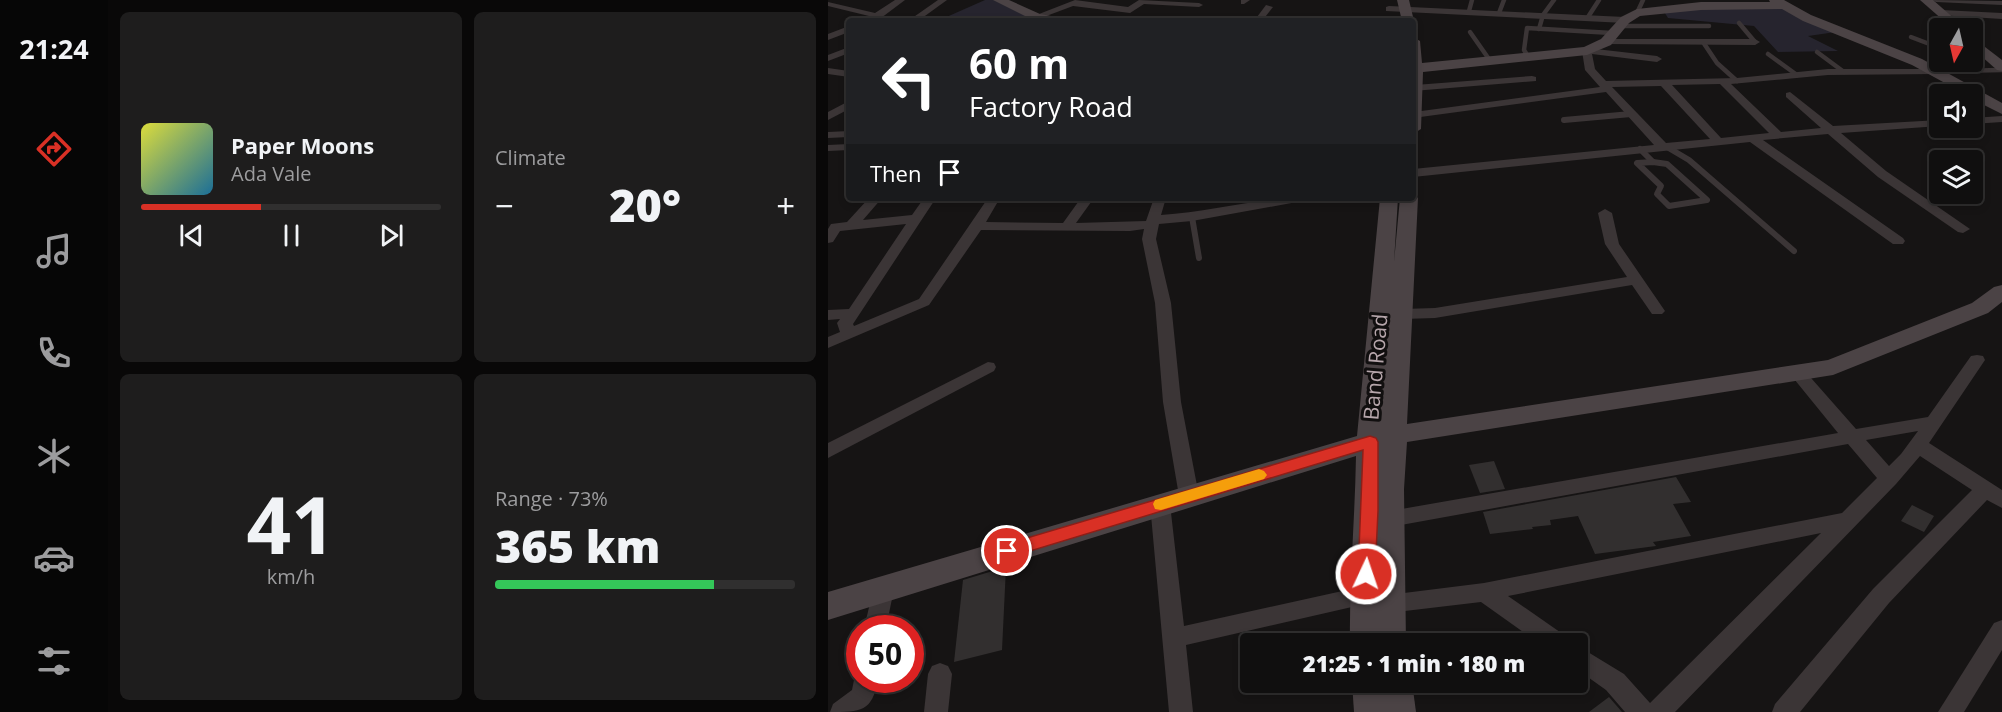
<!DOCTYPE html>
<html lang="en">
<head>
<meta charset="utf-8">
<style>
	body { margin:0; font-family:"Open Sans",sans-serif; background:#1e1d1d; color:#f1f3f6; height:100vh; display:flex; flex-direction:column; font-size:22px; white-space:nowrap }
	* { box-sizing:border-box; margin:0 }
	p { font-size:20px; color:#9c9c9e }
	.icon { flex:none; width:33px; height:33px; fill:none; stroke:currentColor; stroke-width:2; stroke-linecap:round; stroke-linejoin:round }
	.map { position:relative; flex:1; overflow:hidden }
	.details { display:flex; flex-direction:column; gap:12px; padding:12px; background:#090808; width:720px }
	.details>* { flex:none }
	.top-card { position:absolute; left:18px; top:18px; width:570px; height:183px; border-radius:6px; box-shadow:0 3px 9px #0003,0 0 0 2px #302f2f; background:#202124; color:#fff; overflow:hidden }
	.needle { width:39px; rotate:188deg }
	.buttons { position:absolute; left:1101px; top:18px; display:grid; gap:12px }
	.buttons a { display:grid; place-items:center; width:54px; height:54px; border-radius:6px; background:#100f0f; box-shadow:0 3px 9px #0003,0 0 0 2px #302f2f; font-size:30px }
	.speed { position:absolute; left:18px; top:615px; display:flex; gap:12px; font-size:30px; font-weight:700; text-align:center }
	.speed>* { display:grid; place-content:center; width:78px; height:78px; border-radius:50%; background:#100f0f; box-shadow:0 3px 9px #0003,0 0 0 2px #302f2f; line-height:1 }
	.speed .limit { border:9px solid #d22; background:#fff; color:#111 }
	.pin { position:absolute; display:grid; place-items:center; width:51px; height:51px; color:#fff; margin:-26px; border:3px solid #fff; border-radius:50%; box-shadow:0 2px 6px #0007 }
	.me { position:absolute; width:66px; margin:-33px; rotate:3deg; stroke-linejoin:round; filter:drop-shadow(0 0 4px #0008) }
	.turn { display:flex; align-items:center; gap:21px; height:126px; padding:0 24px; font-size:27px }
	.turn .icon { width:78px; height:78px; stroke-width:2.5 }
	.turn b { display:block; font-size:42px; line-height:51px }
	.then { display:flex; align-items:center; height:57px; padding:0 24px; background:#0003; gap:12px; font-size:22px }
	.big { font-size:45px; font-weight:800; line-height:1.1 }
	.details .card { flex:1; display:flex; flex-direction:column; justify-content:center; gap:9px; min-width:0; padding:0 21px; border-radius:9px; background:#1e1d1d }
	.details .dial { align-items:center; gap:0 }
	.dial b { font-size:78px; line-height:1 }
	.song { display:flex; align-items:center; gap:18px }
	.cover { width:72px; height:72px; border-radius:9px; background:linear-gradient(135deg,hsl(60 70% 55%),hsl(200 70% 35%)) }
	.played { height:6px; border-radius:3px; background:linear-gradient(90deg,#d93025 40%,#302f2f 40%) }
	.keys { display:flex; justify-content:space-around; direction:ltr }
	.heat { display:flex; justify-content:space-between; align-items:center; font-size:33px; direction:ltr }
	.charge { height:9px; border-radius:4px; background:linear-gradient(90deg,#34c759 73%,#302f2f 0) }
	.details .tiles { flex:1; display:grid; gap:12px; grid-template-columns:repeat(2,1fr) }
	.trip { position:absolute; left:412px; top:633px; width:348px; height:60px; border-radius:6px; background:#100f0f; box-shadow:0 3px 9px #0003,0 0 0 2px #302f2f; font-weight:800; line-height:60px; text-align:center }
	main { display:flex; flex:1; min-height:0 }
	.menu { display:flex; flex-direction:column; width:108px; justify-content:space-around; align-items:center; background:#060606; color:#9c9c9e }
	.menu .icon { width:42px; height:42px }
	.menu .active { color:#d93025 }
	.menu b { font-size:27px; color:#f1f3f6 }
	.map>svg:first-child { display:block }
	.green { fill:#26242e }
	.building { fill:#322f2f }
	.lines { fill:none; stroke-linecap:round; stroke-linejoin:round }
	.lane-far1 { stroke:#3b3536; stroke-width:4.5 }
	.lane { stroke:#3b3536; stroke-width:6 }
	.street { fill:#3b3536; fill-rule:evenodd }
	.secondary { fill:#4b4345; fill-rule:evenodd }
	.route { fill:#d93025; stroke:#8d1f18; stroke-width:1.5 }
	.slow { fill:#f59e0b }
	.labels { text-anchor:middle; stroke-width:6; stroke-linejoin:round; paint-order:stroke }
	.street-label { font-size:21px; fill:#b6a6ab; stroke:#110f0f }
</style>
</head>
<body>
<main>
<nav class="menu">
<b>21:24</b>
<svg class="icon active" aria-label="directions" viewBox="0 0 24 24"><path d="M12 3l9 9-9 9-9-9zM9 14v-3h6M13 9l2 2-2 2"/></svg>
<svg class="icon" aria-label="music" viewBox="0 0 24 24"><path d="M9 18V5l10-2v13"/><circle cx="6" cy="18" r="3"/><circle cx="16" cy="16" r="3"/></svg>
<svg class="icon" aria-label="phone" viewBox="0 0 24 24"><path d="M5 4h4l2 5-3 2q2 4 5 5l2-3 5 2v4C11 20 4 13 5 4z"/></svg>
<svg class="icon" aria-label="climate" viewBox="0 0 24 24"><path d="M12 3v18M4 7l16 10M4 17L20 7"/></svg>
<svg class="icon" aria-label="car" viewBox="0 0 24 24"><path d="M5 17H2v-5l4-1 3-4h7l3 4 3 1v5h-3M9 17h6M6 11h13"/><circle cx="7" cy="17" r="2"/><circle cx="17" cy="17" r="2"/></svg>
<svg class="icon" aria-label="filters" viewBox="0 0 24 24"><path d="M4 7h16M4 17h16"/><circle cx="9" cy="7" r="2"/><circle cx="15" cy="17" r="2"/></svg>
</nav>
<section class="details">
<div class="tiles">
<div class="card">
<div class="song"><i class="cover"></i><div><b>Paper Moons</b><p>Ada Vale</p></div></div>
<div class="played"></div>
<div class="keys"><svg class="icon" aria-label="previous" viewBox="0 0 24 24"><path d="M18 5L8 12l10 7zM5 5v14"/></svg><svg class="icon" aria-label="pause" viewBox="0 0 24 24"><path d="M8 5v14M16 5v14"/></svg><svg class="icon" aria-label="next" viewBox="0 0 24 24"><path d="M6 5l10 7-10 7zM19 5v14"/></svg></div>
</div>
<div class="card"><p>Climate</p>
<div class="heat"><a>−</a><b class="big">20°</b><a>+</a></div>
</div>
<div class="card dial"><b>41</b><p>km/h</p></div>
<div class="card"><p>Range · 73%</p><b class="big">365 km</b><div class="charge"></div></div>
</div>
</section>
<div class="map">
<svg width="1174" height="712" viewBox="0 0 1174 712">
	<rect width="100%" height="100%" fill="#161414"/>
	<!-- green -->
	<g class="green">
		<polygon points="157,0 171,0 209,17 197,21 114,19"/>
		<polygon points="956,5 1015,31 980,36 1010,51 950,52 926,26 840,18 835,10"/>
	</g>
	<!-- building -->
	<g class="building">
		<polygon points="666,461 677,489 652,493 641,465"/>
		<polygon points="848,477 863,502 845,504 863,536 825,542 828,546 767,554 750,516 722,520 723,525 704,527 705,529 662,534 655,512"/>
		<polygon points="1084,505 1106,516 1096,532 1073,521"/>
		<polygon points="178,567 174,650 126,662 135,580"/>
		<polygon points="781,697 794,712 761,712"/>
	</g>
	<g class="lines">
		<!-- lane-far1 -->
		<g class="lane-far1">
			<polyline points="641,11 644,0"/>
			<polyline points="671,13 676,0"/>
			<polyline points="809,13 815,0"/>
			<polyline points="760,17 771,0"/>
			<polyline points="408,21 419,21"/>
			<polyline points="911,23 927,42"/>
			<polyline points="791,26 881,26"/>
			<polyline points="711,29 715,15 726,0"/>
			<polyline points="642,32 663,62"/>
			<polyline points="1083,37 1112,48"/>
			<polyline points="875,42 889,63 909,81"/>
			<polyline points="989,52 1016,72"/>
			<polyline points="940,54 969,75"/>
			<polyline points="701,58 696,50 699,28 784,33"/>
			<polyline points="1138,62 1152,69"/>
			<polyline points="1125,71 1174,70"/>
		</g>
		<!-- lane -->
		<g class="lane">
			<polyline points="736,120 803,114"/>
			<polyline points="839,147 861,160 966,251"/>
			<polyline points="812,149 825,162"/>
			<polygon points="825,162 839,164 879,200 841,206 829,194 833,186 809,163"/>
			<polyline points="364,217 371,258"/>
		</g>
		<!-- street -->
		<g class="street">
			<polygon points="67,0 77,0 53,18 37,21 41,16 0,6 0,2 47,13"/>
			<polygon points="110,0 119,0 90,21 80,21"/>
			<polygon points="247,0 300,7 311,0 371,3 375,5 371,7 316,4 302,13 245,6 205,21 193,21"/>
			<polygon points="413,0 422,0 416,4 413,4"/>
			<polygon points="1104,0 1174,1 1174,5 1108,2"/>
			<polygon points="438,5 445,7 434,21 426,21"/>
			<polygon points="561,6 797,17 801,20 797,23 558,11 558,7"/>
			<polygon points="1113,10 1174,13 1174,19 1110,15 1109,13"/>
			<polygon points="21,26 21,32 0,40 0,34"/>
			<polygon points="778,39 927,39 932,42 927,45 775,44 773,42"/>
			<polygon points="21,47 21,53 0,61 0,55"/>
			<path d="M759 48 829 56 834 59 829 62 764 54 767 69 778 81 909 78 1000 69H1111L1113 71 1108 74 1000 75 903 84 953 132 993 128 958 97V93L962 92 1005 126 1112 120V126L1013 133 1058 171 1142 229 1135 233 1130 232 1050 177 1000 134 935 140 1075 238 1077 241 1075 244H1065L922 142 585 177V169L826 145 778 92 585 118 586 112 772 87 757 70 754 51ZM892 84 941 133 893 138 844 85ZM833 86 882 139 838 143 784 87Z"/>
			<polygon points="0,68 21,71 21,77 0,74"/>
			<polygon points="704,76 708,77 708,81 585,91 587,85"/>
			<polygon points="21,101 21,109 0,120 0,112"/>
			<polygon points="1174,116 1174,122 1144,124 1144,118"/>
			<polygon points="21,131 21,137 0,138 0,132"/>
			<polygon points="21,144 21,150 0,151 0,145"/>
			<path d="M41 198H54L35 220 84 215 96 198H108L25 324 26 326 91 299 160 198H172L158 222 235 223 253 198H266L248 223 318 221 326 198H338L333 215C381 212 427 198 475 198L469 202 364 221 331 224 328 239 343 303 353 402 371 496 368 501 361 503 354 501 351 496 335 402 327 303 314 239 316 229 302 231 153 230 101 305 0 348V337L12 332 9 323 12 319 0 320V310L21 309 78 224 12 231 5 242 0 243V229L3 224 19 222Z"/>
			<polygon points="777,209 784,213 791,244 837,311 834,314 824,314 804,285 607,318 575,319 567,314 575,309 607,308 799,277 777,244 770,213"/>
			<path d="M1149 355 1155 356 1157 360 1101 443 1174 490V508L1159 500 1061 603 972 712H944L947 704 1045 589 1144 490 1092 456 1068 484 847 712H797L778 690 750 670V646L796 674 822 703 993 533 680 596 739 637 742 644H712L653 602 560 613 552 611 549 604 552 597 560 595 656 583 1014 513 1049 478 1020 444 562 527 555 525 552 519 555 513 562 511 1010 433 962 374 964 370H976L1028 429 1100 417 1143 356ZM1090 431 1073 454 1061 466 1038 440Z"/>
			<polygon points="160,362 166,363 168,367 166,371 0,458 0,443"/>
			<polygon points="332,496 339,499 342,504 356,626 537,586 545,588 548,595 545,602 537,604 358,645 365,712 341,712 322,504 325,499"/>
			<polygon points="55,580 63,583 66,589 58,628 36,628 47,583"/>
			<polygon points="1174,620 1174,650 1136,712 1110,712 1166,623"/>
			<polygon points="112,663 120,666 124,674 120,712 96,712 100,674 104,666"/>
			<path d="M32 671V680H50C44 712 33 712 2 712L5 704 24 690 26 680Z"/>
		</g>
		<!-- secondary -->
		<g class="secondary">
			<polygon points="165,0 181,0 212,14 234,18 236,21 205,20"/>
			<polygon points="569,0 581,0 586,21 585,23 585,21 574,21"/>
			<polygon points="941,0 956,0 983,15 1094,59 1174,103 1174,114 1144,99 1144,94 1137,94 1084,65 975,21 954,9 873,10 812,16 801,23 783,45 759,55 595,72 593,129 585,134 585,37 592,41 594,63 756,47 773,39 793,17 809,9 873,2 942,2"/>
			<polygon points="1092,0 1105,0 1137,28 1124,28"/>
			<polygon points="1144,37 1174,60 1174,71 1169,70 1144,48"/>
			<path d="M585 193 590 198 579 424 1000 360 1144 303 1166 287 1174 285V302L1160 313 1005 375 579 442 576 489 578 644H522C521 581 527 519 528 456L0 620V592L529 436 552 198H570L566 262 572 198H585Z"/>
			<polygon points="524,682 584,682 588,712 526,712"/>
		</g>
	</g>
	<!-- route -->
	<polygon class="route" points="542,436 548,438 550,442 550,511 547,574 545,579 538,581 532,579 530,574 535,450 179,558 173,556 170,551 173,546 179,544"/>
	<!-- slow -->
	<polygon class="slow" points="431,469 436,471 439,475 436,479 333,510 327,509 325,504 327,500"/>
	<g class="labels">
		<!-- street labels -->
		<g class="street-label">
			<text transform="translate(548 367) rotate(-85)" y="7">Band Road</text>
		</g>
	</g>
</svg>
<div class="buttons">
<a><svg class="needle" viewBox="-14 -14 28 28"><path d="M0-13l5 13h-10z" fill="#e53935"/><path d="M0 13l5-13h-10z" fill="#9c9c9e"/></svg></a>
<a><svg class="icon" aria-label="sound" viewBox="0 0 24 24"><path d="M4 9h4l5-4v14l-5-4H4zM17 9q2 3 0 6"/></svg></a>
<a><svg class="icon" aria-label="layers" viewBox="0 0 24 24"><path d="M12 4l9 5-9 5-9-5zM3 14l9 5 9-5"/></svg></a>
</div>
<div class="speed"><div class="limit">50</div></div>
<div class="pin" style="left:179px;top:551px;background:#d93025"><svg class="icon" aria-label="arrive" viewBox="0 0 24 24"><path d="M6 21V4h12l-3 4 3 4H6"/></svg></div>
<svg class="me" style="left:538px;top:574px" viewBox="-20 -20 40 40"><circle r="17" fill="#d93025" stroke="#fff" stroke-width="3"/><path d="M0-11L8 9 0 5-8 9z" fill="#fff"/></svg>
<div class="trip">21:25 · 1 min · 180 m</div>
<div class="top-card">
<div class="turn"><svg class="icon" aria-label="left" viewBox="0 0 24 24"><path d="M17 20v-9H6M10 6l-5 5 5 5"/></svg><div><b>60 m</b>Factory Road</div></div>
<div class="then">Then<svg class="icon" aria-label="arrive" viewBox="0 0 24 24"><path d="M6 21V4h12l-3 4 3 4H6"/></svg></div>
</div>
</div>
</main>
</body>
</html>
